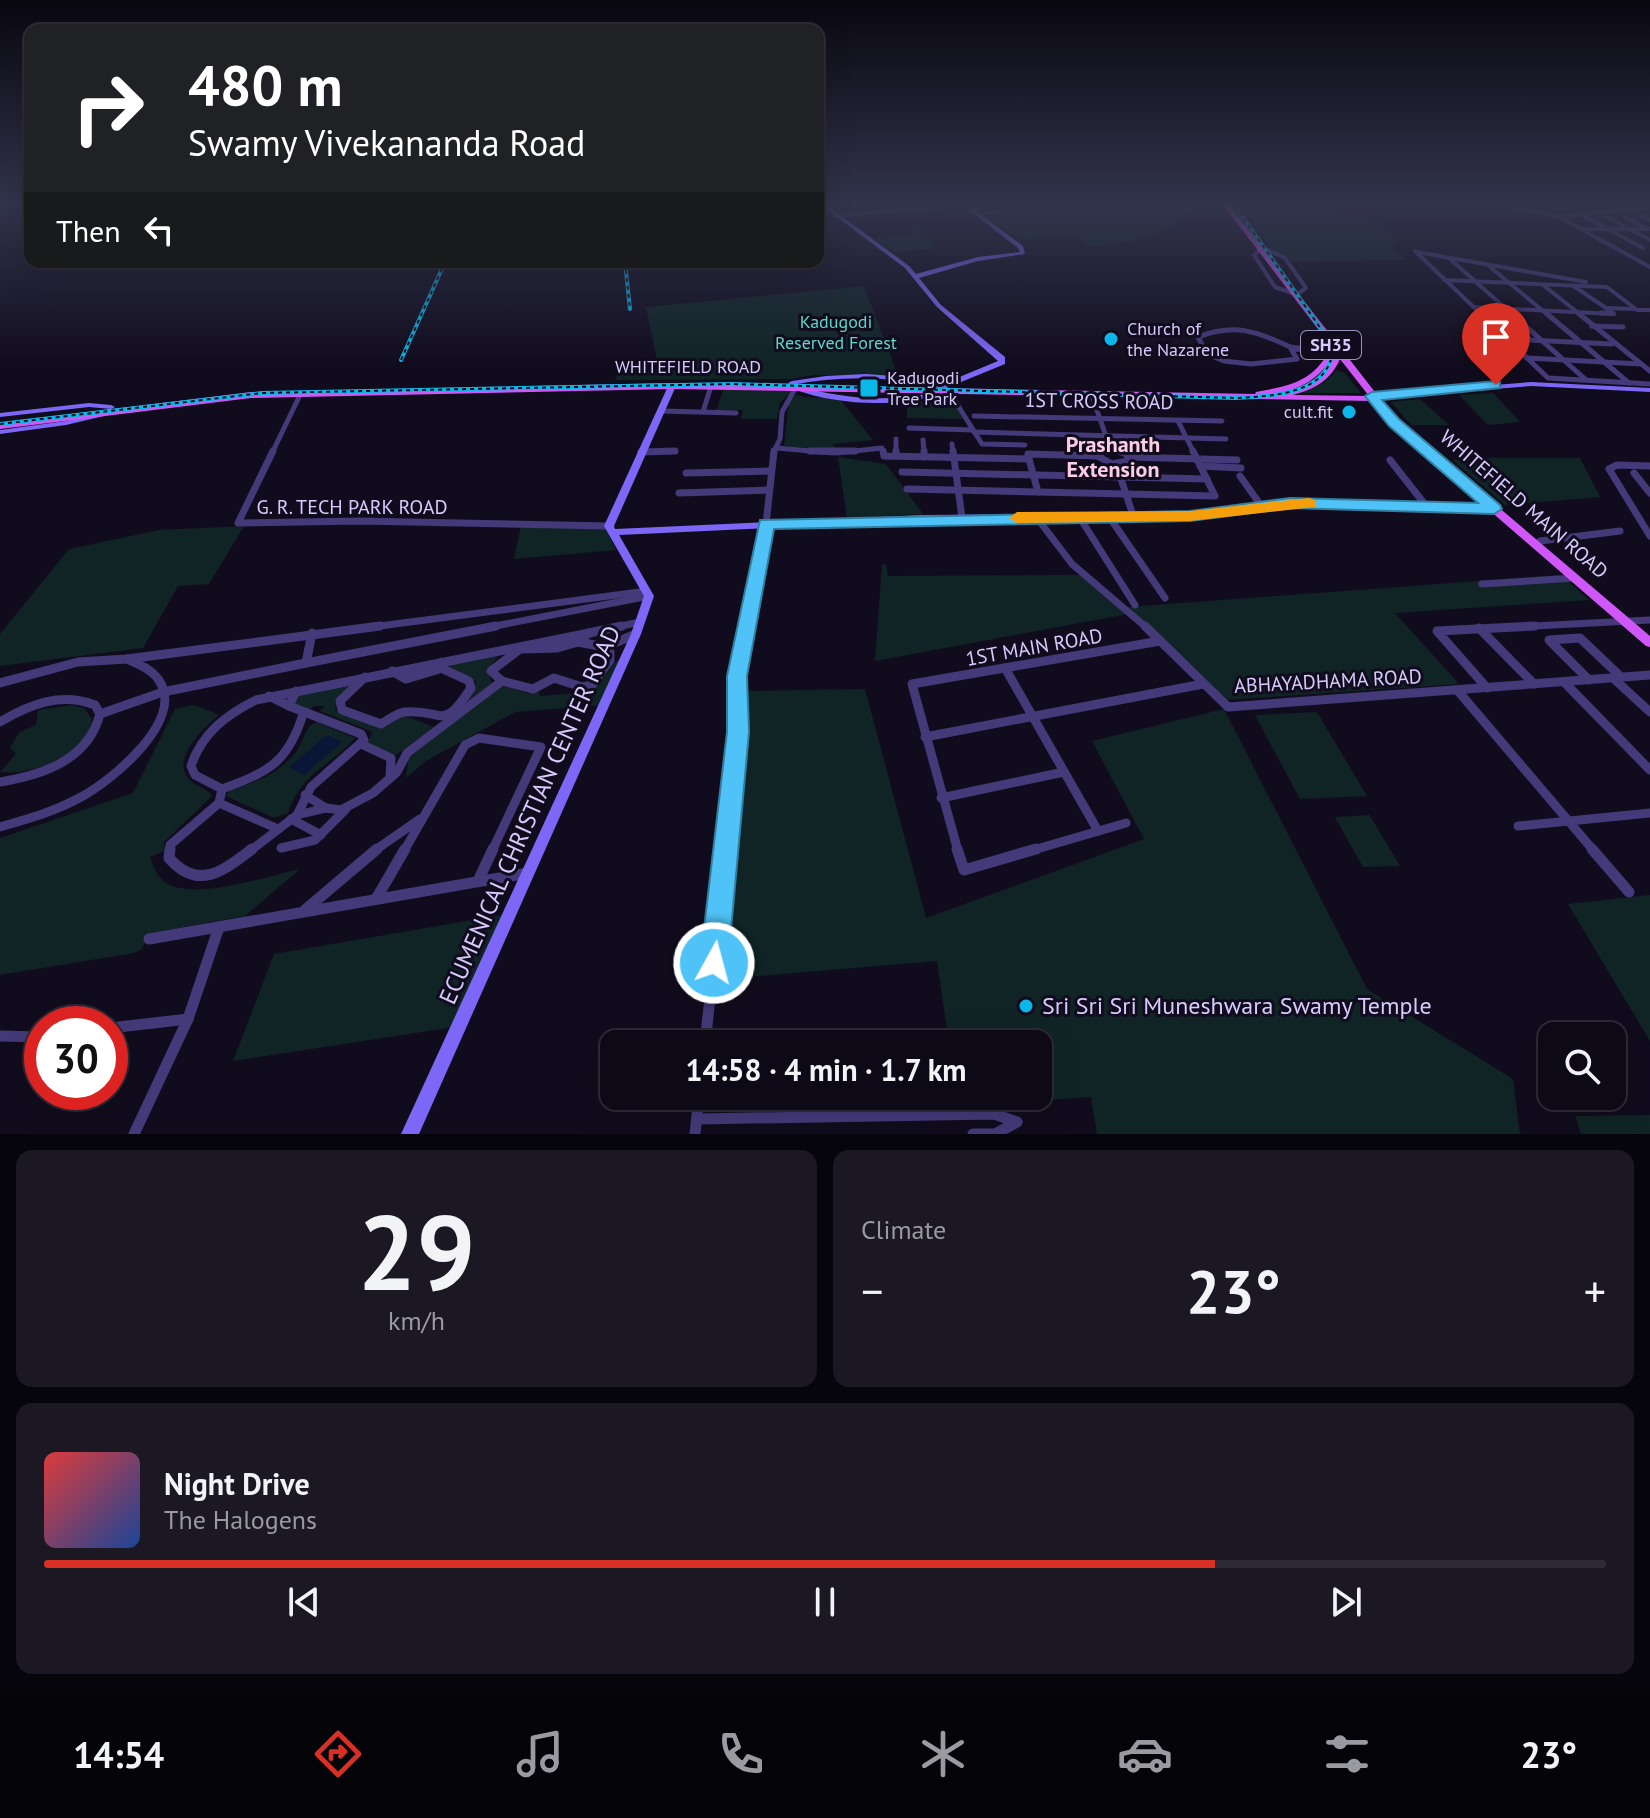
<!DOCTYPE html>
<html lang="en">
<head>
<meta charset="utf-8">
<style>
	body { margin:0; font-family:"PT Sans",sans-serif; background:#1b1723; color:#f1f3f6; height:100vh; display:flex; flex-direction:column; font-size:30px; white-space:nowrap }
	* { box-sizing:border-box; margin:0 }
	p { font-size:26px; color:#9a9aa1 }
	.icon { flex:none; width:44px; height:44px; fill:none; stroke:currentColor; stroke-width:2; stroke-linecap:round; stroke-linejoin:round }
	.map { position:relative; height:1134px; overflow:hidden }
	.details { display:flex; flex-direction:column; gap:16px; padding:16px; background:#07050c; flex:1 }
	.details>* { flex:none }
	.hud { position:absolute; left:24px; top:24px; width:800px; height:244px; border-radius:16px; box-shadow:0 8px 32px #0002,0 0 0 2px #2d2a35; background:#202124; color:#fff; overflow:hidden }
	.fabs { position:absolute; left:1538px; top:1022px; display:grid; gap:16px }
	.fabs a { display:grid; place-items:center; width:88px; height:88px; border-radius:16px; background:#0d0916; box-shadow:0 8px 32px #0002,0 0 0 2px #2d2a35; font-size:40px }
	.speed { position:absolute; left:24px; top:1006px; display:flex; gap:16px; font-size:40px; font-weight:700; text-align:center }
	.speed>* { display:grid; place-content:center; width:104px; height:104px; border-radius:50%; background:#0d0916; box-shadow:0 8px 32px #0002,0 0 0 2px #2d2a35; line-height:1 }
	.speed .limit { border:12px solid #d22; background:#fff; color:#111 }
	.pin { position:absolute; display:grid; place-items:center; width:68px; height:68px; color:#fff; margin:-82px -34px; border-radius:50% 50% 50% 0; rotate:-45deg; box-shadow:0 0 8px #0007 }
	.pin .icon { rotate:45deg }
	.me { position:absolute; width:88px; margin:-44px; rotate:7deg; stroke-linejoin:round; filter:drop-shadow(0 0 6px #0008) }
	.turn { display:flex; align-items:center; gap:28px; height:168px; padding:0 32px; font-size:36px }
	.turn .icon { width:104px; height:104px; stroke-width:2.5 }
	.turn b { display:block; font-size:56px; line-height:68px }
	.then { display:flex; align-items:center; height:76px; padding:0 32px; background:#0003; gap:16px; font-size:30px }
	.big { font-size:60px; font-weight:800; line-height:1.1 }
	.details .card { flex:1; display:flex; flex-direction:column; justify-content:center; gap:12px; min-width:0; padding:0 28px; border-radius:16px; background:#1b1723 }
	.details .dial { align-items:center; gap:0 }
	.dial b { font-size:104px; line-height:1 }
	.song { display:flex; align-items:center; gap:24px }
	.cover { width:96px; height:96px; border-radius:12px; background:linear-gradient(135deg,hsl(0 70% 55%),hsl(220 70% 35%)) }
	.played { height:8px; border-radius:4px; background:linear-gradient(90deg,#d93025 75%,#2d2a35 75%) }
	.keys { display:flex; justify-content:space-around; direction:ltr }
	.heat { display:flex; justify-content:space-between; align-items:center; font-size:44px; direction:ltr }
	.details .tiles { flex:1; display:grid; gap:16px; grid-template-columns:1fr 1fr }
	.card:last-child { grid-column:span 2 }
	.trip { position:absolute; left:600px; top:1030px; width:452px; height:80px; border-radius:16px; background:#0d0916; box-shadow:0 8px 32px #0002,0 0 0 2px #2d2a35; font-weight:800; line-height:80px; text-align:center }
	.menu { display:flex; height:128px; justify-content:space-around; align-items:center; background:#050409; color:#9a9aa1 }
	.menu .icon { width:56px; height:56px }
	.menu .selected { color:#d93025 }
	.menu b { font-size:36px; color:#f1f3f6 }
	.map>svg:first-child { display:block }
	.green { fill:#102426 }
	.water { fill:#0b1537 }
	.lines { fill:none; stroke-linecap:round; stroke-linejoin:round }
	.stream { stroke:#0b1537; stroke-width:2 }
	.street-far4 { stroke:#443a79; stroke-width:4 }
	.street-far3 { stroke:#443a79; stroke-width:5 }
	.street-far2 { stroke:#443a79; stroke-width:7 }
	.street-far1 { stroke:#443a79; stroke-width:9 }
	.street { stroke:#443a79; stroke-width:11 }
	.secondary { fill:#7c67f7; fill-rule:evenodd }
	.primary { fill:#cf57f7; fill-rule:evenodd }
	.rail-casing { stroke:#0bb7e8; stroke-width:4 }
	.rail { stroke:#110c1d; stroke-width:2; stroke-dasharray:4; stroke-linecap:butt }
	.route { fill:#4fc3f7; stroke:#337fa1; stroke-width:2 }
	.slow { fill:#f59e0b }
	.poi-dot { fill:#0bb7e8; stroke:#110c1d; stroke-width:3 }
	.labels { text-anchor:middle; stroke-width:6; stroke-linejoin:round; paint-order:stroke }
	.far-park-label { font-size:18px; fill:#5bd8c8; stroke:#110c1d }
	.far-poi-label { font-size:18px; fill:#d6cbfc; stroke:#110c1d; text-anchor:start }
	.shield { fill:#110c1d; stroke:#9b92b9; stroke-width:2 }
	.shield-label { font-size:18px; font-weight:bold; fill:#d6cbfc }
	.far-street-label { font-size:18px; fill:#d6cbfc; stroke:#110c1d }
	.street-label { font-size:20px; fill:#d6cbfc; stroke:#110c1d }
	.neighbourhood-label { font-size:22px; font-weight:bold; fill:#fdcce5; stroke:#110c1d }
	.near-street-label { font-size:24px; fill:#d6cbfc; stroke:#110c1d }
	.near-poi-label { font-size:24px; fill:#d6cbfc; stroke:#110c1d; text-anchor:start }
</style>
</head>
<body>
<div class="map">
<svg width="1650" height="1134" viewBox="0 0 1650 1134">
	<rect width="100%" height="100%" fill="#110c1d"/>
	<!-- green -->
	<g class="green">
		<path d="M1021 206H1194C1170 237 1127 243 1090 247L1077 237 1020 240 986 216 1025 211Z"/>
		<polygon points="1242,208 1310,210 1378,222 1400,242 1390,245 1405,260 1293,262 1272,250"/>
		<polygon points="919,227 938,248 894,252 873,238 913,235 908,228"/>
		<polygon points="864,286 899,378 813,375 792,379 616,380 617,375 659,370 646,307"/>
		<polygon points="1337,370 1345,373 1361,393 1300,393 1325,382"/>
		<polygon points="724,389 792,391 780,403 777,419 741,419 743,410 716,410"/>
		<polygon points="1493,393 1520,422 1488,425 1459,395"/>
		<polygon points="796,394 804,397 839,398 873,440 833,444 836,450 784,446 789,402"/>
		<polygon points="940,396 949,397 964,419 907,418 907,401 928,401"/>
		<polygon points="1420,399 1449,425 1411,425 1391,402"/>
		<polygon points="838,457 886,464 923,514 847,518"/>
		<polygon points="1480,458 1580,458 1600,497 1505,505 1452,460"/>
		<polygon points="244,526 209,584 178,586 143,648 0,666 0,634 69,549 159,530"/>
		<polygon points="521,526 606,528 616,550 514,559"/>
		<polygon points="886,564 888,576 1084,575 1128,614 875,661 882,565"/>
		<polygon points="1561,575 1589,600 1395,613 1459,684 1227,700 1127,607"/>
		<polygon points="493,653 498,656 487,671 492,683 458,708 474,690 476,682 472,677 449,669 449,663"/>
		<path d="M624 659 604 705 515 712 426 761 406 778 409 754 502 686 528 693 539 691 540 696C574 693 597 696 614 662Z"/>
		<polygon points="355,684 336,700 335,710 379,728 405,716 434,727 396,755 367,743 373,732 320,711 325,706 314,706 306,712 299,711 294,702 297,695"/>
		<polygon points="865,689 926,918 1144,839 1092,741 1224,709 1367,989 1513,1079 1520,1134 1097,1134 1091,1097 958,1106 956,1096 1038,1096 1038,1044 949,1044 937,961 722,979 745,742 742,691"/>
		<path d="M72 705 84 708 92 719C88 755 32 776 0 772L16 754 10 747 20 732 36 725 38 710Z"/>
		<path d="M194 705 219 715C205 727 168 760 191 781 198 787 207 788 212 796L164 842V851L150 857C154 867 157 877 166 883 195 901 268 876 300 869L245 916 151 933 141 950 134 953 0 975V838L133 793 175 709Z"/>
		<polygon points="1317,712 1367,796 1300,799 1255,715"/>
		<path d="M317 722 355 738C330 766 301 773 288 813L274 818 226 796 231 789C258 782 278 774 296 752 305 741 303 727 317 722Z"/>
		<polygon points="1370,815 1370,816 1400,866 1363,867 1335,817"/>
		<polygon points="1650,895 1650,1041 1568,904"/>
		<polygon points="502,915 454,1027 233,1061 274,954"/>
		<polygon points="1650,1115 1650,1134 1581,1134 1575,1116"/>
	</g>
	<!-- water -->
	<polygon class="water" points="327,735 342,742 304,775 289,767"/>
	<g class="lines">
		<!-- stream -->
		<polyline class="stream" points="1364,211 1546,216"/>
		<!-- street-far4 -->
		<g class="street-far4">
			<polyline points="1512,206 1559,217 1650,267"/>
			<polyline points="978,214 1018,210"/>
			<polyline points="834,216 944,206"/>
			<polyline points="1584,216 1643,248"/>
			<polyline points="1605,216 1650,240"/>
			<polyline points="1623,216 1646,228"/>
			<polyline points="1642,216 1650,220"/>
			<polyline points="1561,217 1649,206"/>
			<polyline points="1583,229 1650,229"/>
			<polyline points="1260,250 1254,255 1275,287 1292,293"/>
			<polyline points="1268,250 1285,258 1306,288 1299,293"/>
			<polyline points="1415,251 1482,315"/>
			<polyline points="1417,252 1586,282"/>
			<polyline points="1449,258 1513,315"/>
			<polyline points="1489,266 1548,315"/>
			<polyline points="1444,280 1607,287 1637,310 1650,310"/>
			<polyline points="1543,285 1581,315"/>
			<polyline points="1575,287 1606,308"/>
			<polyline points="1473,307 1614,314 1606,308 1635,309"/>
		</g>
		<!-- street-far3 -->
		<g class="street-far3">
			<polyline points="1480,313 1548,378 1650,384"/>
			<polyline points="1511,313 1585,379"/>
			<polyline points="1546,313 1629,383"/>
			<polyline points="1578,313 1650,371"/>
			<polyline points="1601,313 1613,313"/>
			<polyline points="1592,326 1623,327"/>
			<polyline points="1506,339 1612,344"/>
			<path d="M1332 346C1320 346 1298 351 1288 346 1256 331 1234 323 1198 337L1207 354 1224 361 1251 364 1297 359 1291 349 1336 351"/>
			<polyline points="1527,358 1641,364"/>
			<polyline points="950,393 982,444 1025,445"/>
			<polyline points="1092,396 1107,439"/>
			<polyline points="661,411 736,413"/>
			<polyline points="703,412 711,386"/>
			<polyline points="974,416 1222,421"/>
			<polyline points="1178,421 1194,453"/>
			<polyline points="909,428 973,430"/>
			<polyline points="974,432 1226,439"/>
			<polyline points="896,439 896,453"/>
			<polyline points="923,440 924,453"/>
			<polyline points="952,444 953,453"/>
			<polyline points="777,448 833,453"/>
			<polyline points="641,452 675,451"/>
			<polyline points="272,453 301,393"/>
			<polyline points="773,453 780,439 782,412 796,387"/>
			<polyline points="836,453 882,448 883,453"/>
			<polyline points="1100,453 1111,449 1123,453"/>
		</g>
		<!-- street-far2 -->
		<g class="street-far2">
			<polyline points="273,451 238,523 360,521 609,526"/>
			<polyline points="810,451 855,451"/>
			<polyline points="883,451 884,456 1029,459 1028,454 1099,456"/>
			<polyline points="896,451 896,456"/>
			<polyline points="924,451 924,457"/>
			<polyline points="953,451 962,518"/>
			<polyline points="1102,451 1099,457 1112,464 1128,461 1127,454 1117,451"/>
			<polyline points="641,452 675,451"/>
			<polyline points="1129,457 1237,460"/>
			<polyline points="1029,459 1038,492"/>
			<polyline points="1390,460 1427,507"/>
			<polyline points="1116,464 1134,518"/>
			<polyline points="1200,466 1241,468"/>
			<polyline points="1650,466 1617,465 1609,469 1650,536"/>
			<polyline points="902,472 1207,479"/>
			<polyline points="686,473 771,471"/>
			<polyline points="1634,473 1650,493"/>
			<polyline points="1240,476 1262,507"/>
			<polyline points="907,489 1215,496 1193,451"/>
			<polyline points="679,493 769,490"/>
			<polyline points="1037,518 1072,564 1147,628"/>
			<polyline points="1080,518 1135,605"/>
			<polyline points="1110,518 1165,598"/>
			<polyline points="1540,541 1620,531"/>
			<polyline points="1482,584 1575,578"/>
			<polyline points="364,628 647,591"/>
			<polyline points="485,628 649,596"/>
			<polyline points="612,628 640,622"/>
			<polyline points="746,628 766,524 774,451"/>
			<polyline points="1496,628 1650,620"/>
		</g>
		<!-- street-far1 -->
		<g class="street-far1">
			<polyline points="1145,626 1228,707 1650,675"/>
			<polyline points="1479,628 1534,684"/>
			<polyline points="312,633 306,663 496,626"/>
			<polyline points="578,642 605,647 636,634"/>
			<polyline points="605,647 610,652 610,660 592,685 582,687 554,678 533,689 502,681 491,671 520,649 557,648 578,642 589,633 622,626"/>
			<polyline points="1005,668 1098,831"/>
			<polyline points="392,671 406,679 443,668"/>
			<path d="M365 677 340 701 342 710 381 724C388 720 397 713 404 712 443 708 441 734 471 688L469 681 445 670 442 662"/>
			<polyline points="1613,678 1650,712"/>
			<polyline points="1589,680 1549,640 1580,638 1621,677"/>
			<polyline points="1564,682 1650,770"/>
			<polyline points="0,683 78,662 127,659 380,626"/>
			<polyline points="1487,688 1437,631 1535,626"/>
			<polyline points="296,691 289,706 361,734 364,740 311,787 297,815"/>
			<polyline points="1458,691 1594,851"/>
			<polyline points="269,696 289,706"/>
			<polyline points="100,714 163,692 306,663"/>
			<path d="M303 714C288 763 268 772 222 789L195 775 191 766C202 733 226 715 256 700L589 633"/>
			<path d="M0 722C30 704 61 692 95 705L100 714C88 760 43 775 0 782"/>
			<polyline points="925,737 1203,684"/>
			<polyline points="361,744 391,758 390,778"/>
			<polyline points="305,795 326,808"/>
			<polyline points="941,798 1064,772"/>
			<polyline points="219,803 276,828"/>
			<polyline points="291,819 321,835"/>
			<polyline points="1518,826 1650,813"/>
			<path d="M0 827C28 819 56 811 81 797 111 781 188 719 158 679 151 669 138 664 127 659"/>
			<polyline points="281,848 315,840 346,809"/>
			<polyline points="170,851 170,845 219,803 222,789"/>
			<polyline points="250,851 297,815 326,808 341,810 373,793 397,772 407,753 502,681"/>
			<polyline points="374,851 420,819"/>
			<polyline points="404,851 465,745 479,738 541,747 492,851"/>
			<polyline points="725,851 738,732 737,676 747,626"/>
			<polyline points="958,851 912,684 1160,641"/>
			<polyline points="1030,851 1126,823"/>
		</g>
		<!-- street -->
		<g class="street">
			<path d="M170 849 169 858C199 892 224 870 252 849"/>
			<polyline points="957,849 964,870 1036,849"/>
			<polyline points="1592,849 1629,892"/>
			<polyline points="478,881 493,849"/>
			<polyline points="376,899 405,849"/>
			<polyline points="305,910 377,849"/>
			<polyline points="149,939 528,873"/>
			<polyline points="110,1028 188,1019 219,927"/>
			<polyline points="0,1036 42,1037"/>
			<polyline points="705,1044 726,849"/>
			<polyline points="697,1119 994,1114 1017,1122"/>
			<polyline points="134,1134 188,1019"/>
			<polyline points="695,1134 699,1096"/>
			<polyline points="973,1134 995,1134 1017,1122"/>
		</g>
		<!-- secondary -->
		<g class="secondary">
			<path d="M822 206H828L909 266 916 274 978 257 1020 252 1018 248 969 210 981 206H991L976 211 1023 246 1025 254 978 261 919 278 941 305 1005 357V364L944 389 942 395C895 407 839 406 793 389V385H796C840 399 891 403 935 392L936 389C890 375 839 376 792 385L788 383 792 381 826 376 866 374 906 377 940 385 998 361 937 307 905 268Z"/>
			<polygon points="1531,382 1650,388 1650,392 1531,386 1379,398 1375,396 1379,394"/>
			<polygon points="669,384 672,384 676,386 614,526 615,529 922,515 1190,513 1290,500 1494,506 1499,509 1494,512 1290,506 1190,519 922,521 619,535 654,596 641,634 419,1134 401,1134 631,634 644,596 604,526"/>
			<polygon points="89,403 111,405 115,407 111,409 89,407 0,417 0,413"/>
			<polygon points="101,412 104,412 104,416 66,425 0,434 0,430 66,421"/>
		</g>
		<!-- primary -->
		<path class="primary" d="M1224 206H1230L1378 396 1384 397 1385 399 1382 401 1397 421 1650 636V647L1646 646 1391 425 1373 401 672 389 251 398 0 429V423L251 392 672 383 1255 394 1256 392C1277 388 1300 385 1316 369 1322 363 1326 355 1334 350ZM1332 359C1323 379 1307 386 1287 391V395L1273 394C1300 389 1315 382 1332 359ZM1340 359 1369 396 1293 395C1315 389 1331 380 1340 359Z"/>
		<defs>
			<g id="rail">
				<polyline points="625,262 630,309"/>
				<polyline points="401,360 445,262"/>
				<path d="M0 424 262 393 732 384 1236 398C1274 396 1332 394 1333 346L1235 206"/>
			</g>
		</defs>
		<!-- rail casing -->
		<use href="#rail" class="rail-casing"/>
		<!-- rail -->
		<use href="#rail" class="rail"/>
	</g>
	<!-- sky -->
	<linearGradient id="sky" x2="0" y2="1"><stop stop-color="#090710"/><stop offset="0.56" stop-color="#32344c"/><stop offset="1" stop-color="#32344c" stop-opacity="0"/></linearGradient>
	<rect width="1650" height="365" fill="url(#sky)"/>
	<!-- route -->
	<polygon class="route" points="1496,381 1500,382 1500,388 1382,400 1399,419 1500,505 1502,509 1494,514 1290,508 1190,521 774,529 747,676 749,732 728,963 724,972 714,976 704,972 700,963 727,732 727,676 760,520 1190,511 1290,498 1478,503 1389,426 1365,396 1372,392"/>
	<!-- slow -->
	<polygon class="slow" points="1309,498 1315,500 1315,507 1190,521 1017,523 1009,518 1017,512 1190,511"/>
	<!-- markers -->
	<g class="poi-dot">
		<circle cx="1111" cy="339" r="8"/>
		<rect x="859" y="378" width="20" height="20" rx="4"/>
		<circle cx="1349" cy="412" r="8"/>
		<circle cx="1026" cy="1006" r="8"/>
	</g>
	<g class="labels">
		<!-- far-park labels -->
		<g class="far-park-label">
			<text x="836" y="328">Kadugodi<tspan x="836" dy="21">Reserved Forest</tspan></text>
		</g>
		<!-- far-poi labels -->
		<g class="far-poi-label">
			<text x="1127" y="335">Church of<tspan x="1127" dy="21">the Nazarene</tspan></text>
			<text x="887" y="384">Kadugodi<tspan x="887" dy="21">Tree Park</tspan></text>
			<text x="1333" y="418" text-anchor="end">cult.fit</text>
		</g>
		<!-- shield labels -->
		<rect class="shield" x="1301" y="331" width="60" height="28" rx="6"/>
		<g class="shield-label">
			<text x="1331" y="351">SH35</text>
		</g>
		<!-- far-street labels -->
		<g class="far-street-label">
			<text x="688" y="373">WHITEFIELD ROAD</text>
		</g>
		<!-- street labels -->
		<g class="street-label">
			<text transform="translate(1099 401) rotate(1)" y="7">1ST CROSS ROAD</text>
			<text transform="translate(1524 504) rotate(41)" y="7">WHITEFIELD MAIN ROAD</text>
			<text x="352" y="514">G. R. TECH PARK ROAD</text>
			<text transform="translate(1034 647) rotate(-10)" y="7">1ST MAIN ROAD</text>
			<text transform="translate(1328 681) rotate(-3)" y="7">ABHAYADHAMA ROAD</text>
		</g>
		<!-- neighbourhood labels -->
		<g class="neighbourhood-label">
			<text x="1113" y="452">Prashanth<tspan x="1113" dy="25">Extension</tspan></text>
		</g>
		<!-- near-street labels -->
		<g class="near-street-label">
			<text transform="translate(530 815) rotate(-66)" y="8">ECUMENICAL CHRISTIAN CENTER ROAD</text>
		</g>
		<!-- near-poi labels -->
		<g class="near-poi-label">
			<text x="1042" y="1014">Sri Sri Sri Muneshwara Swamy Temple</text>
		</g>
	</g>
</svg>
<div class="fabs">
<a><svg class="icon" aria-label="search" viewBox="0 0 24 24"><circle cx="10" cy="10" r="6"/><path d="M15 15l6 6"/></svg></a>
</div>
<div class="speed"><div class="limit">30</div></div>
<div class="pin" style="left:1496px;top:385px;background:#d93025"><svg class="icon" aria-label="arrive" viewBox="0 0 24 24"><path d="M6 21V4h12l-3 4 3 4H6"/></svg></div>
<svg class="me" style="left:714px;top:963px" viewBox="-20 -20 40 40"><circle r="17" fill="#4fc3f7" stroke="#fff" stroke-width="3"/><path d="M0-11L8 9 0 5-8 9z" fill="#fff"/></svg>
<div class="trip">14:58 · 4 min · 1.7 km</div>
<div class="hud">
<div class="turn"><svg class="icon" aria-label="right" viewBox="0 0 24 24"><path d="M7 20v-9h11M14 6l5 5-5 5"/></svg><div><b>480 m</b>Swamy Vivekananda Road</div></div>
<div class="then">Then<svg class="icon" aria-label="left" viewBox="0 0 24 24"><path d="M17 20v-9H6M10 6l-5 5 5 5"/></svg></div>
</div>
</div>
<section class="details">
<div class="tiles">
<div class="card dial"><b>29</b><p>km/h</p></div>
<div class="card"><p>Climate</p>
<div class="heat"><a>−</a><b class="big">23°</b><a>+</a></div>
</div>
<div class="card">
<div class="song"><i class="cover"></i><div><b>Night Drive</b><p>The Halogens</p></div></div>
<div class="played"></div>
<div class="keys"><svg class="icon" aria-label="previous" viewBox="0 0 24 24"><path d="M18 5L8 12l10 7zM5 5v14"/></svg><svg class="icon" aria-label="pause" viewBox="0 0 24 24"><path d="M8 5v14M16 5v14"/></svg><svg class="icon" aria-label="next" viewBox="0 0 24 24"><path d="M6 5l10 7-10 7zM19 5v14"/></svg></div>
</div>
</div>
</section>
<nav class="menu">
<b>14:54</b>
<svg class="icon selected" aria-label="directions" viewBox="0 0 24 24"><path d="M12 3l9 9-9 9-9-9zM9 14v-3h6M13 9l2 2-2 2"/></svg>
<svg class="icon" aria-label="music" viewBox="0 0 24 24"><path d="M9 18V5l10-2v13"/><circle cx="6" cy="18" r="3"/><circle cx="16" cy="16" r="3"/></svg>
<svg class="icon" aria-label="phone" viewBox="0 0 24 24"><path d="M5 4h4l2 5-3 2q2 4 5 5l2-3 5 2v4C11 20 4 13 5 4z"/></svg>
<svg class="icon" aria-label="climate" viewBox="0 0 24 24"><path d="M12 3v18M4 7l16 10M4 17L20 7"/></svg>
<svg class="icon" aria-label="car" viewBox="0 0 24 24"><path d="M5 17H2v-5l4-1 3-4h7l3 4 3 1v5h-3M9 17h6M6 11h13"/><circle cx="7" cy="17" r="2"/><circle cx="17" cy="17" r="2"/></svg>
<svg class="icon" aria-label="filters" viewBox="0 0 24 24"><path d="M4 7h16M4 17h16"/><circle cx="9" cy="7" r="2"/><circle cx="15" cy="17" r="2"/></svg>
<b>23°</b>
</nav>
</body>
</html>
